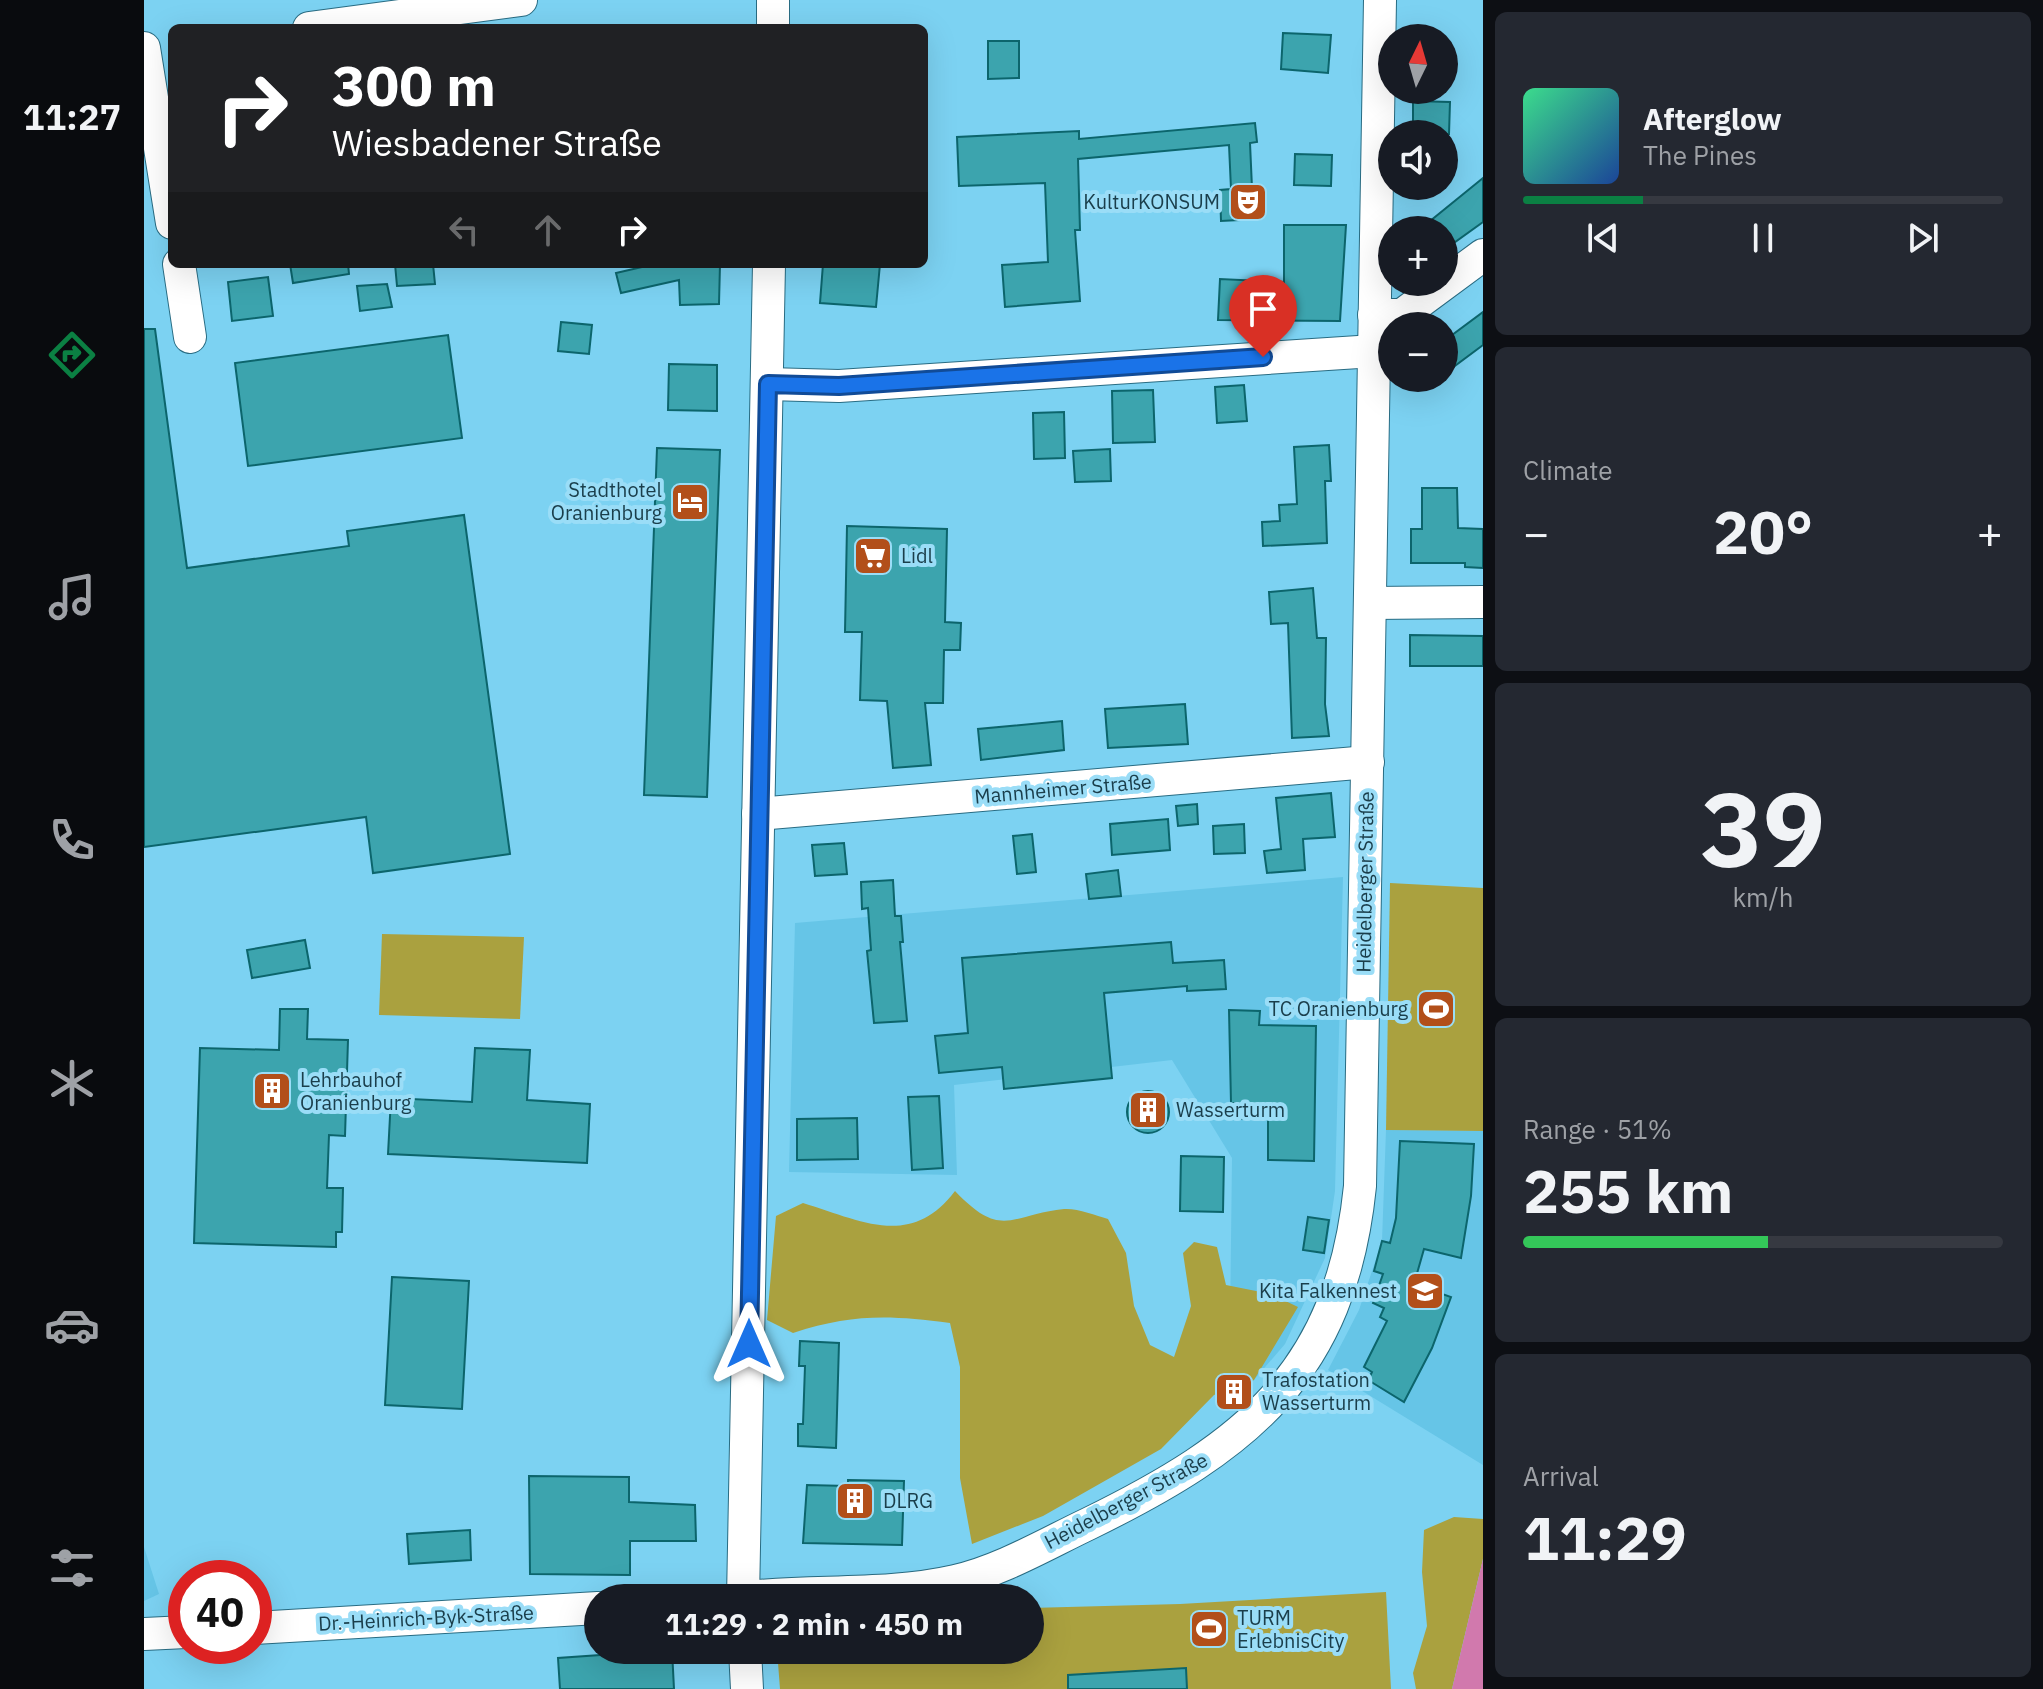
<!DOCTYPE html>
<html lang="en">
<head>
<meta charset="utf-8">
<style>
	body { margin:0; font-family:"IBM Plex Sans",sans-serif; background:#242831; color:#f1f3f6; height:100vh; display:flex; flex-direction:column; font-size:30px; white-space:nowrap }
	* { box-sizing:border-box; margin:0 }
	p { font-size:26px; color:#9ea1a6 }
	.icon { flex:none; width:44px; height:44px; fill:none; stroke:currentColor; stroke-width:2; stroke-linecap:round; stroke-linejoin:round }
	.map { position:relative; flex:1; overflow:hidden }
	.side { display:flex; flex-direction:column; gap:12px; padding:12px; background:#0d0f14; width:560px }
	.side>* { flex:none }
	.guide { position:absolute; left:24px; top:24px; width:760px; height:244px; border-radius:12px; box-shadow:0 8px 32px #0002; background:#202124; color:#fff; overflow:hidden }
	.needle { width:52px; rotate:5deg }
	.controls { position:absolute; left:1234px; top:24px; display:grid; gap:16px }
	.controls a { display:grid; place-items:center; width:80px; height:80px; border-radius:50%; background:#171b24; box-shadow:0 8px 32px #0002; font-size:40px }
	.speed { position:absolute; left:24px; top:1560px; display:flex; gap:16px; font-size:40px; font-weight:700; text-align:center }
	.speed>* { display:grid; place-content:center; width:104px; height:104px; border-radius:50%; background:#171b24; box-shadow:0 8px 32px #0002; line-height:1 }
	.speed .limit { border:12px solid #d22; background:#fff; color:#111 }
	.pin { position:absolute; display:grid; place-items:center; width:68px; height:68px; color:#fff; margin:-82px -34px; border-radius:50% 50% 50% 0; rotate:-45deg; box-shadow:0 0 8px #0007 }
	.pin .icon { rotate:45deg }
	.me { position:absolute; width:88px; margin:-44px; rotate:0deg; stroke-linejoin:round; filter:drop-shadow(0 0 6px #0008) }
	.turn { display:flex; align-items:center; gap:28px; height:168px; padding:0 32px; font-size:36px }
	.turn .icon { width:104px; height:104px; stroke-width:2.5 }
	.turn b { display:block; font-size:56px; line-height:68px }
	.lanes { display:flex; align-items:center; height:76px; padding:0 32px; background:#0003; justify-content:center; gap:40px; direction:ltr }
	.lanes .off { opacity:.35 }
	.big { font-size:60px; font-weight:800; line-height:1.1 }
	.side .card { flex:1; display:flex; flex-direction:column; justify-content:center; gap:12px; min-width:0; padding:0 28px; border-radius:12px; background:#242831 }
	.side .dial { align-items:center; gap:0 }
	.dial b { font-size:104px; line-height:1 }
	.song { display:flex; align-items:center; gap:24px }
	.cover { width:96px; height:96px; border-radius:12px; background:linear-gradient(135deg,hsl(150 70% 55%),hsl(220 70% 35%)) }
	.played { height:8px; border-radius:4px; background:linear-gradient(90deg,#0b8043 25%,#363941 25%) }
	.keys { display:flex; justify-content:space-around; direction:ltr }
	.heat { display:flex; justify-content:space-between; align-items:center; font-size:44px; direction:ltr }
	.charge { height:12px; border-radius:6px; background:linear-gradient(90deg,#34c759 51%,#363941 0) }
	.trip { position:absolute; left:440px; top:1584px; width:460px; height:80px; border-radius:40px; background:#171b24; box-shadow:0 8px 32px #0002; font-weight:800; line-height:80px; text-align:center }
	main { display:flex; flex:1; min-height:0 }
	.tabs { display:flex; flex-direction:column; width:144px; justify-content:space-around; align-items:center; background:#090b0e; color:#9ea1a6 }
	.tabs .icon { width:56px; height:56px }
	.tabs .active { color:#0b8043 }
	.tabs b { font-size:36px; color:#f1f3f6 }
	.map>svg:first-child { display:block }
	.built { fill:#66c5e7 }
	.green { fill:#aaa13f }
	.water { fill:#d179ad }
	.building { fill:#3ca4ae; stroke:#0c656c; stroke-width:2 }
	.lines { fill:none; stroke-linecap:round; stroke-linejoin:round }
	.minor-casing { stroke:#296c83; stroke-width:34 }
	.minor { stroke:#fff; stroke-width:32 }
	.route-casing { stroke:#114b97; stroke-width:20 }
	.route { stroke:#1a73e8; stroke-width:14 }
	.labels { text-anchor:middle; stroke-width:8; stroke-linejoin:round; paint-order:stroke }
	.poi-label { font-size:20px; fill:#1a3e4b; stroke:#9addf7; text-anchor:start }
	.street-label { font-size:20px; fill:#1a3e4b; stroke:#9addf7 }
</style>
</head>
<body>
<main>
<nav class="tabs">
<b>11:27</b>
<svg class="icon active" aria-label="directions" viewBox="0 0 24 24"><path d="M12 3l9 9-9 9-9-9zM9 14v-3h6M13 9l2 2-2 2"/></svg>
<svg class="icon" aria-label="music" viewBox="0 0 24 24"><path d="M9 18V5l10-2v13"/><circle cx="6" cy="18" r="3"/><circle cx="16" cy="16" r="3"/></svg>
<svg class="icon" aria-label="phone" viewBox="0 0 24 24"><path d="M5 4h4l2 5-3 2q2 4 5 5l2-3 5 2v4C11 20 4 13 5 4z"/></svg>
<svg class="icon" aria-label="climate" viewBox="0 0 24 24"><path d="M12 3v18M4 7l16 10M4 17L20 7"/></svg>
<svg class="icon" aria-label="car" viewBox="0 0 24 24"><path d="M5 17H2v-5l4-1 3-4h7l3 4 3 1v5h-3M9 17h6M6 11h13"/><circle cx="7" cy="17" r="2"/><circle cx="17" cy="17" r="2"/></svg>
<svg class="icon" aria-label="filters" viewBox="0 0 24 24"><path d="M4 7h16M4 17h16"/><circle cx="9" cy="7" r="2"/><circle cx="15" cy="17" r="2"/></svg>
</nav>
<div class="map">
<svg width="1339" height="1689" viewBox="0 0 1339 1689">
	<rect width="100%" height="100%" fill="#7cd2f2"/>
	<!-- built -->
	<g class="built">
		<polygon points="1199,877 1191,1191 1181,1258 1141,1344 1085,1409 1088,1158 1028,1060 810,1085 813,1175 645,1172 651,923"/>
		<polygon points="1242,1130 1339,1131 1339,1465 1184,1370 1215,1310 1238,1241"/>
		<polygon points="0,1547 15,1594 0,1601"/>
	</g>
	<!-- green -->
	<g class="green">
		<polygon points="1246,883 1339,888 1339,1131 1242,1130"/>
		<polygon points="238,934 380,937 376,1019 235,1015"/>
		<path d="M811 1191C858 1240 865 1215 920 1209 933 1208 951 1215 964 1219L982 1253 990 1306 1006 1345 1030 1357 1047 1306 1039 1253 1050 1242 1073 1247 1082 1285 1127 1294 1154 1307 1110 1380 1070 1395 1017 1449 899 1516 828 1544 816 1478V1367L806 1323C745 1315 707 1314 649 1333L623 1320 632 1216 659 1203C718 1221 767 1249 811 1191Z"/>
		<polygon points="1310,1517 1339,1519 1339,1559 1308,1689 1272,1689 1269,1673 1283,1626 1278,1572 1280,1530"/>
		<polygon points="1242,1592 1247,1689 636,1689 633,1650 886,1650 886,1608 1036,1604"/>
	</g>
	<!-- water -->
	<polygon class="water" points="1339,1559 1339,1689 1308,1689"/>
	<!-- building -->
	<g class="building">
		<polygon points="1139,33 1187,35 1184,73 1137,69"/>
		<polygon points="844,41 875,41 875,78 844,79"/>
		<polygon points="1269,101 1306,102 1305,134 1269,134"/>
		<polygon points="1111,123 1113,142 1106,143 1108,188 1114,188 1116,219 1077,221 1076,190 1087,189 1085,145 934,159 936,230 931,230 936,301 861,307 858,265 904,262 901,183 815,186 813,137 935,131 935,139"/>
		<polygon points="1151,154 1188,155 1187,186 1150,185"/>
		<polygon points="1339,178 1339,222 1300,250 1300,230 1275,230"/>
		<polygon points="1140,225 1202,225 1196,321 1074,320 1076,279 1140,282"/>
		<polygon points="146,264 204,264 205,274 149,283"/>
		<polygon points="251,264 289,264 291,284 253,286"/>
		<polygon points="511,264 576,264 575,304 536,305 535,280 477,293 472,273"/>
		<polygon points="679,264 736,264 732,307 676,303"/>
		<polygon points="124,277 129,316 88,321 84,282"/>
		<polygon points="243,284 248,307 216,311 213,286"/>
		<polygon points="1339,312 1339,345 1300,374 1300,341"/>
		<polygon points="417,322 448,325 445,354 414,351"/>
		<polygon points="0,329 11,329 43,568 205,546 203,531 320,515 366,854 229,873 222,817 0,847"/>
		<polygon points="304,335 318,438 104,466 91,363"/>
		<polygon points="525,364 573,365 573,411 524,410"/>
		<polygon points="1100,385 1103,421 1073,423 1071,387"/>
		<polygon points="1009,390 1011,442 969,443 968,391"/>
		<polygon points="920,412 921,458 890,459 889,413"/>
		<polygon points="1185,445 1187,481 1181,481 1183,543 1119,546 1118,522 1136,521 1135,505 1153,504 1150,447"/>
		<polygon points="513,448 576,450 563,797 500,795"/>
		<polygon points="966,449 967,481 931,482 929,451"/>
		<polygon points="1278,488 1313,488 1314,528 1339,529 1339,568 1321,567 1321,563 1267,563 1267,529 1278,529"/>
		<polygon points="703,526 803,529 801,622 817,623 816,650 800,650 799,703 781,703 787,765 749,768 743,701 716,700 718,632 701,632"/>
		<polygon points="1169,588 1173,638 1182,638 1181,704 1185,736 1148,738 1144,623 1127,624 1125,592"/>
		<polygon points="1266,635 1339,636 1339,666 1266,666"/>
		<polygon points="1041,704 1044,744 964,748 961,709"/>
		<polygon points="918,721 920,750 837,760 834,729"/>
		<polygon points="1187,793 1191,837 1159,839 1161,870 1123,873 1120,851 1137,849 1132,798"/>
		<polygon points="1053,804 1054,824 1034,826 1032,806"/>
		<polygon points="1024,819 1026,850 968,855 966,824"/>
		<polygon points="1100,824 1101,853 1070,854 1069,826"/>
		<polygon points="888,834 892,872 873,874 869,836"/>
		<polygon points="700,843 703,874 671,876 668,845"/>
		<polygon points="974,870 977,896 945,899 942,874"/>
		<polygon points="749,880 751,916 757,916 759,942 756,942 763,1021 730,1023 723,951 727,950 724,908 718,909 717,882"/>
		<polygon points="161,940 166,968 108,978 103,950"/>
		<polygon points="1027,942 1029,963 1080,960 1082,989 1043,991 1043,986 960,993 968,1078 860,1089 858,1067 795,1073 791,1036 824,1033 818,958"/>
		<polygon points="136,1009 164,1009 163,1039 204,1040 201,1136 185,1135 183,1188 199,1188 198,1232 192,1232 192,1247 50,1243 56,1048 135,1050"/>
		<polygon points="1085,1010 1116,1011 1115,1025 1172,1026 1170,1161 1124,1160 1124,1119 1097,1119 1098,1103 1087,1103"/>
		<polygon points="331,1048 386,1050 383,1100 446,1104 443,1163 244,1154 247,1098 328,1102"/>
		<circle cx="1004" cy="1112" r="21"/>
		<polygon points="795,1096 799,1168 768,1170 764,1097"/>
		<polygon points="713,1118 714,1159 653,1160 653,1119"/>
		<polygon points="1256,1141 1330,1144 1327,1196 1317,1258 1280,1249 1270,1284 1307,1297 1288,1348 1260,1402 1224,1380 1228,1372 1220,1367 1243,1321 1236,1317 1240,1308 1229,1303 1239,1274 1230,1271 1238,1241 1246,1243 1252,1218"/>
		<polygon points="1037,1156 1080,1157 1079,1212 1036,1211"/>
		<polygon points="1164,1217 1185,1220 1180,1253 1159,1250"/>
		<polygon points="248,1277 325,1281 318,1409 241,1405"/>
		<polygon points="656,1341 695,1343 692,1448 654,1446 654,1424 659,1424 661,1366 655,1366"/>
		<polygon points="385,1476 485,1477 485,1502 551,1505 552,1541 486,1541 486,1575 386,1574"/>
		<polygon points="704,1480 760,1481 758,1545 659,1543 663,1485 704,1486"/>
		<polygon points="326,1530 327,1560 265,1564 263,1534"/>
		<polygon points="528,1650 530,1689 416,1689 414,1658"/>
		<polygon points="1042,1668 1043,1689 924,1689 924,1675"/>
	</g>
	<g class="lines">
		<defs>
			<g id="minor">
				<polyline points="165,28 377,0"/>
				<polyline points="629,28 629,0"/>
				<polyline points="0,48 28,223"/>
				<polyline points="35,264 46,337"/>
				<polyline points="1230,315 1258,315 1339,255"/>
				<polyline points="624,384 695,386 1230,351"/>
				<polyline points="1226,603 1339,602"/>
				<polyline points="614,814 1224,762"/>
				<path d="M594 1598C665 1589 741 1597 811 1581 856 1571 902 1544 944 1524 1103 1446 1197 1373 1216 1186L1236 0"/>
				<polyline points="599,1598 625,264"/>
				<polyline points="110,1628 454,1608"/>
				<polyline points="0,1634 42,1632"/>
				<polyline points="601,1650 603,1689"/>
			</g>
		</defs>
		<!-- minor casing -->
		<use href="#minor" class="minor-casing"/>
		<!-- minor -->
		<use href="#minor" class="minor"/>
	</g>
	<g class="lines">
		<defs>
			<polyline id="route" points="605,1344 624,384 695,386 1119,357"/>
		</defs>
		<!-- route casing -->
		<use href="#route" class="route-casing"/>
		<!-- route -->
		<use href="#route" class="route"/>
	</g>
	<!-- icons -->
	<defs>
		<symbol id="theatre-square" viewBox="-11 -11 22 22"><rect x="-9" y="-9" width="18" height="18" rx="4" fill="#b24f1a" stroke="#9addf7"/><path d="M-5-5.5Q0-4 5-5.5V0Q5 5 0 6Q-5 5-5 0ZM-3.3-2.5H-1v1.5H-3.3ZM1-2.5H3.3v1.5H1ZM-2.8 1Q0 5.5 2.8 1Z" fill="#fff"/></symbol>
		<symbol id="hotel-square" viewBox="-11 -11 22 22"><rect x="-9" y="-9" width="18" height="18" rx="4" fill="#b24f1a" stroke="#9addf7"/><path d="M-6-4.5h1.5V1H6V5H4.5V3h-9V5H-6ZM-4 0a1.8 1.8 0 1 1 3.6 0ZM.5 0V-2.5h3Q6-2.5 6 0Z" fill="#fff"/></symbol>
		<symbol id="supermarket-square" viewBox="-11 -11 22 22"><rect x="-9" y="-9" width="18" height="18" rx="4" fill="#b24f1a" stroke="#9addf7"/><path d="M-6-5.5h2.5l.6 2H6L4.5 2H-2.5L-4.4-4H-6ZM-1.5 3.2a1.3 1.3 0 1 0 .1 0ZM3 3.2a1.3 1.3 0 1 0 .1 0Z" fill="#fff"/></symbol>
		<symbol id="stadium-square" viewBox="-11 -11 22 22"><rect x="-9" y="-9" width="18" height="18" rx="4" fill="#b24f1a" stroke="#9addf7"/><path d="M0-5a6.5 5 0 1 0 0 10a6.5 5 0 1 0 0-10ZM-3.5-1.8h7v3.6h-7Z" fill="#fff"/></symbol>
		<symbol id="building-square" viewBox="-11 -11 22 22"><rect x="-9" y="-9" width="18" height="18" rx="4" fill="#b24f1a" stroke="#9addf7"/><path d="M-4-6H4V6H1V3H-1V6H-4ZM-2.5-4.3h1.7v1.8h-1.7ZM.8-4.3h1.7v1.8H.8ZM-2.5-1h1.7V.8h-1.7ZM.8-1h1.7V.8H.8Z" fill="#fff"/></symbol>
		<symbol id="school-square" viewBox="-11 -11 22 22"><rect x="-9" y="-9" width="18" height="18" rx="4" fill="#b24f1a" stroke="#9addf7"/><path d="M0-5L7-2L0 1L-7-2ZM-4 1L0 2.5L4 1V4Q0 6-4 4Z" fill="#fff"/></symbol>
	</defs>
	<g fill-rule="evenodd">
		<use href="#theatre-square" x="1082" y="180" width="44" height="44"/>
		<use href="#hotel-square" x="524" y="480" width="44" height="44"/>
		<use href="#supermarket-square" x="707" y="534" width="44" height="44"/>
		<use href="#stadium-square" x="1270" y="987" width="44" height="44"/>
		<use href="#building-square" x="106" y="1069" width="44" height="44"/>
		<use href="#building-square" x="982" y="1088" width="44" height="44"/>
		<use href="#school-square" x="1259" y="1269" width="44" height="44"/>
		<use href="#building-square" x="1068" y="1370" width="44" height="44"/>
		<use href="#building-square" x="689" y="1479" width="44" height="44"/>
		<use href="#stadium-square" x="1043" y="1607" width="44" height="44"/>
	</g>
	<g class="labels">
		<!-- poi labels -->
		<g class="poi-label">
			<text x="1076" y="209" text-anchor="end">KulturKONSUM</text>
			<text x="518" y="497" text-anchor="end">Stadthotel<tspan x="518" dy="23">Oranienburg</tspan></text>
			<text x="757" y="563">Lidl</text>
			<text x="1264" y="1016" text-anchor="end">TC Oranienburg</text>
			<text x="156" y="1087">Lehrbauhof<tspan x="156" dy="23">Oranienburg</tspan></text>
			<text x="1032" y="1117">Wasserturm</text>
			<text x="1253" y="1298" text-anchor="end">Kita Falkennest</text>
			<text x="1118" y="1387">Trafostation<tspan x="1118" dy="23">Wasserturm</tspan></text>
			<text x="739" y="1508">DLRG</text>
			<text x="1093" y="1625">TURM<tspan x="1093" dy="23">ErlebnisCity</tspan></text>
		</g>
		<!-- street labels -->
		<g class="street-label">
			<text transform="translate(919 789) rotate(-5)" y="7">Mannheimer Straße</text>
			<text transform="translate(1221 882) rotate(-89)" y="7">Heidelberger Straße</text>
			<text transform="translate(982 1501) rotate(-28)" y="7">Heidelberger Straße</text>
			<text transform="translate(282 1618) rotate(-3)" y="7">Dr.-Heinrich-Byk-Straße</text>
		</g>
	</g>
</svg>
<div class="controls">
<a><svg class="needle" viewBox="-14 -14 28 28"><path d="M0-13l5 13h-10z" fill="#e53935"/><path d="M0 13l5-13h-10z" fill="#9ea1a6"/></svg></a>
<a><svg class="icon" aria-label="sound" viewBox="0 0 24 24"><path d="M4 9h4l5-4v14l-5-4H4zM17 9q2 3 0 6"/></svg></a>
<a>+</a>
<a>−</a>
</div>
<div class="speed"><div class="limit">40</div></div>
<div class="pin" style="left:1119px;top:357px;background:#d93025"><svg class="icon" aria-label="arrive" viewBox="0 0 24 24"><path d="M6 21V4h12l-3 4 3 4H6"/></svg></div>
<svg class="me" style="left:605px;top:1344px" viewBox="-20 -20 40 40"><path d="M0-17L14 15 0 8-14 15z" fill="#1a73e8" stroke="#fff" stroke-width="4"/></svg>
<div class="trip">11:29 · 2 min · 450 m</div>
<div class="guide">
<div class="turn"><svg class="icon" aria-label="right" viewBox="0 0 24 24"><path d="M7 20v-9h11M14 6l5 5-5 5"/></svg><div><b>300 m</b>Wiesbadener Straße</div></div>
<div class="lanes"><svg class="icon off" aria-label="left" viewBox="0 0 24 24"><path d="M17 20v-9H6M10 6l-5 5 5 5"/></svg><svg class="icon off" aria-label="ahead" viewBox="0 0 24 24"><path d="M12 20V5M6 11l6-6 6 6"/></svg><svg class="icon" aria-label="right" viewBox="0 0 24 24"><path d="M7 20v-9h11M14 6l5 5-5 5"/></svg></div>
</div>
</div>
<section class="side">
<div class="card">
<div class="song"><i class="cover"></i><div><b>Afterglow</b><p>The Pines</p></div></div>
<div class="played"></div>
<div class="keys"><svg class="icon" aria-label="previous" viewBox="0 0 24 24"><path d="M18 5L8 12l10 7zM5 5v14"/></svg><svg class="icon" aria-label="pause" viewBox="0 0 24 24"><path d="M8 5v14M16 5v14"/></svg><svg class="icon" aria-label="next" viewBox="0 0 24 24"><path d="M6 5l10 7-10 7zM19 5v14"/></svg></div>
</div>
<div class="card"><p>Climate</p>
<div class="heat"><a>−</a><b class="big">20°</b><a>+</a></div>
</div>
<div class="card dial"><b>39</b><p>km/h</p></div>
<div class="card"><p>Range · 51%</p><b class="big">255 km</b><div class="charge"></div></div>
<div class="card"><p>Arrival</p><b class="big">11:29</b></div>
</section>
</main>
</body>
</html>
